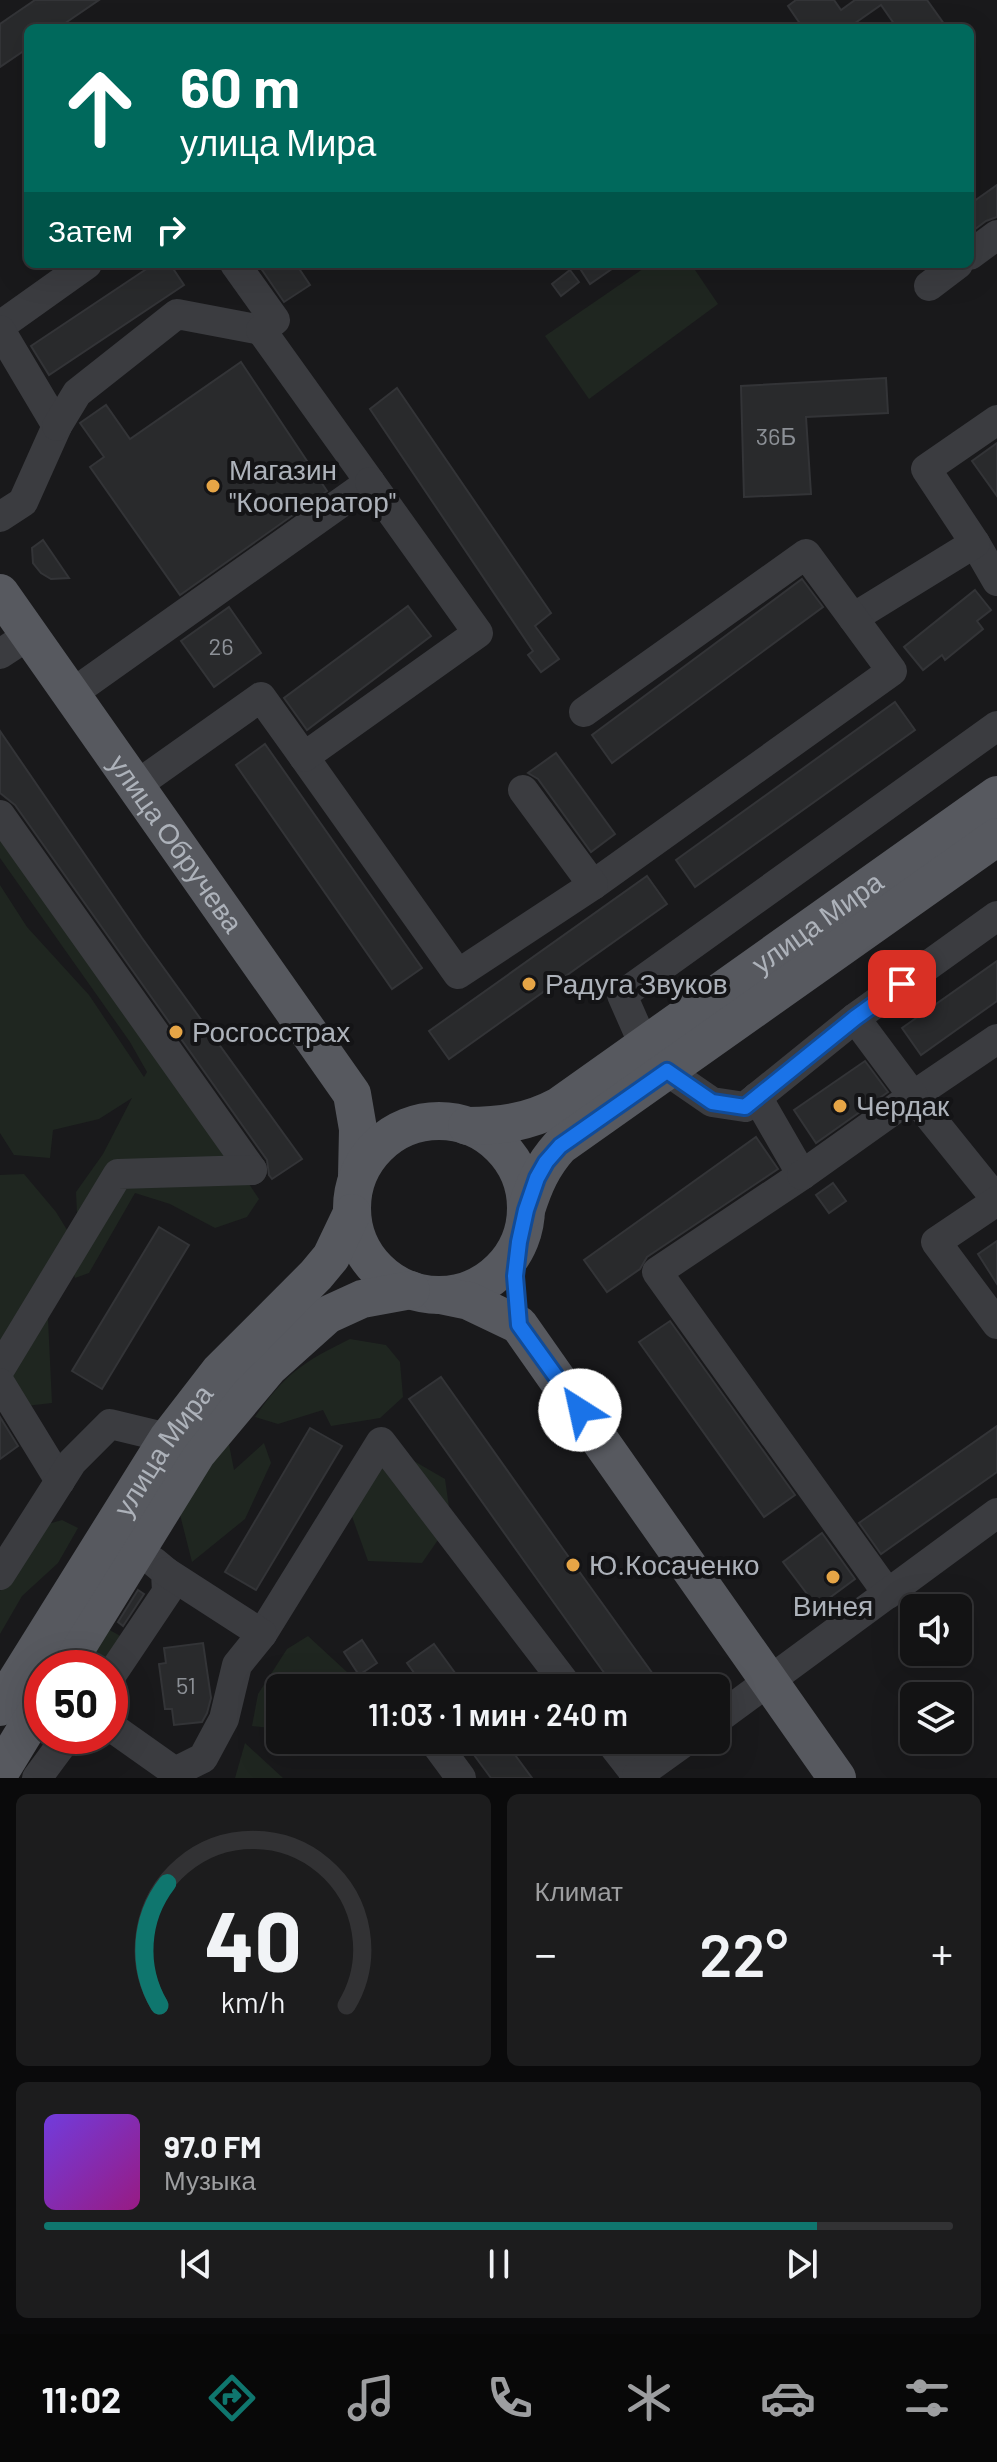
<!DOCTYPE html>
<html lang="ru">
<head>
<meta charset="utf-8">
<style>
	body { margin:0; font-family:Barlow,sans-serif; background:#1c1c1d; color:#f1f3f6; height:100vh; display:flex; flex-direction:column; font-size:30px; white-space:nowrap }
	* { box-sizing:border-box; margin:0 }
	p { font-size:26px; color:#9d9ea0 }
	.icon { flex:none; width:44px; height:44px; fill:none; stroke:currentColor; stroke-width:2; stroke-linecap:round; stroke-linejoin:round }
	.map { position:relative; height:1778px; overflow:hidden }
	.drawer { display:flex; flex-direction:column; gap:16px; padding:16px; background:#0a0a0b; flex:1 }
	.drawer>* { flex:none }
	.banner { position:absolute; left:24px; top:24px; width:950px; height:244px; border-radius:12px; box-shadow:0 8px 32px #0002,0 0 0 2px #323234; background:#00695c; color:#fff; overflow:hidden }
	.fabs { position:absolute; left:900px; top:1594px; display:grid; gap:16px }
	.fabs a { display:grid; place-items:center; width:72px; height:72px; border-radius:12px; background:#131314; box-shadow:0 8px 32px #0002,0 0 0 2px #323234; font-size:40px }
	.speed { position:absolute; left:24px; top:1650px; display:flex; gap:16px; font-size:40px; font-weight:700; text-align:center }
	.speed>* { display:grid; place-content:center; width:104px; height:104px; border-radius:50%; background:#131314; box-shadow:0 8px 32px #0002,0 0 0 2px #323234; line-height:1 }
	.speed .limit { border:12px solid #d22; background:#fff; color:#111 }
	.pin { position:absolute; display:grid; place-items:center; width:68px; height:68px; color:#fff; margin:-34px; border-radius:16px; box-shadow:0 4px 12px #0006 }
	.me { position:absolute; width:88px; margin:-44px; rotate:325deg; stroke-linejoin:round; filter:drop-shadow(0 0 6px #0008) }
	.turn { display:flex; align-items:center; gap:28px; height:168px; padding:0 24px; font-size:36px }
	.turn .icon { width:104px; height:104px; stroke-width:2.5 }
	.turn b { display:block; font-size:56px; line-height:68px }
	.then { display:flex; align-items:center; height:76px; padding:0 24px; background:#0003; gap:16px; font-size:30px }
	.big { font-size:60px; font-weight:600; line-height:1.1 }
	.drawer .tile { flex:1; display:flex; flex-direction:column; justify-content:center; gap:12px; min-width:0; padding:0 28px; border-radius:12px; background:#1c1c1d }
	.drawer .dial { align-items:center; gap:0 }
	.dial svg { height:208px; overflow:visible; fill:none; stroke:#323234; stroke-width:7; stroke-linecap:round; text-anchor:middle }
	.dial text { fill:#f1f3f6; stroke:none }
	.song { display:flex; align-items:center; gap:24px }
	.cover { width:96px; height:96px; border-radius:12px; background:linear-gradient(135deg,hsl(260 70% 55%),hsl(310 70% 35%)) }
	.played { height:8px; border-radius:4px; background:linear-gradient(90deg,#0f766e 85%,#323234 85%) }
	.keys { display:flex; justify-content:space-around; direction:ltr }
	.heat { display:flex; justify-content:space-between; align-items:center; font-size:44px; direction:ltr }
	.drawer .tiles { flex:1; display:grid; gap:16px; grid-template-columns:1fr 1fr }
	.tile:last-child { grid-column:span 2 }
	.trip { position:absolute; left:266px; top:1674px; width:464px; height:80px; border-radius:12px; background:#131314; box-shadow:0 8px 32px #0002,0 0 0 2px #323234; font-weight:600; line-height:80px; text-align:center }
	.menu { display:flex; height:128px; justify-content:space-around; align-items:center; background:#080808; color:#9d9ea0 }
	.menu .icon { width:56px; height:56px }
	.menu .active { color:#0f766e }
	.menu b { font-size:36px; color:#f1f3f6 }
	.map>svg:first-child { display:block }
	.green { fill:#1f2620 }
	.building { fill:#292a2c; stroke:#333437; stroke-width:2 }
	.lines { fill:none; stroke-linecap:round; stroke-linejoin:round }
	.minor { stroke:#3b3c40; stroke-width:30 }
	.major { stroke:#57595f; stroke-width:38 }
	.route-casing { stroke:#114b97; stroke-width:20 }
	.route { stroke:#1a73e8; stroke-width:14 }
	.poi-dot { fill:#e6a546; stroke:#141416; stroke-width:3 }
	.labels { text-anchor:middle; stroke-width:8; stroke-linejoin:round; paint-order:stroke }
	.number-label { font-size:24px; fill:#8c9096 }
	.poi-label { font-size:28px; fill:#adb2ba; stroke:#141416; text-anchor:start }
	.street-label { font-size:28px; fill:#adb2ba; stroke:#141416 }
</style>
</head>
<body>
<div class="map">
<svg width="997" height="1778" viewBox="0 0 997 1778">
	<rect width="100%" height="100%" fill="#19191b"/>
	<!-- green -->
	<g class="green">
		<polygon points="650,264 691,264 718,304 589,399 545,336"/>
		<polygon points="0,806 259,1199 247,1217 215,1228 170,1204 135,1193 89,1273 75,1278 71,1263 78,1235 76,1192 103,1154 132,1098 99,1119 53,1130 50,1158 14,1155 0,1133 0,885 27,927 89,995 144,1077 147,1072 130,1042 0,858"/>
		<polygon points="24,1174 56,1212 72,1238 38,1286 48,1319 52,1403 17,1407 0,1382 0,1175"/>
		<path d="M350 1339 386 1345 400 1362 403 1397 380 1418 331 1426 323 1410 278 1424 255 1417C285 1374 303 1362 350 1339Z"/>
		<polygon points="227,1434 234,1470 264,1443 271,1463 245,1519 192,1562 176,1499"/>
		<polygon points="381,1442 445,1479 451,1521 422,1563 368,1561 349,1508"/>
		<polygon points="62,1520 78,1528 58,1563 22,1596 0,1634 0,1591 41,1526"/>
		<polygon points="106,1628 124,1638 103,1668 72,1668"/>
		<polygon points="308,1636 347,1672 389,1688 280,1688 280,1729 252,1726 258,1694 287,1649"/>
		<polygon points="245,1743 283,1778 235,1778"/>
	</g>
	<!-- building -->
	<g class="building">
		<polygon points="35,0 99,0 58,28 28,28 28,48 0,67 0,24"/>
		<polygon points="796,0 834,0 841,10 855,0 927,0 947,28 897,28 881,5 848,28 803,28 788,6"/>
		<polygon points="997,185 997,217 986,221 970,233 970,204"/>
		<polygon points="154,264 170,264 184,285 49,375 31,346"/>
		<polygon points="258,264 296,264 310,285 284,302"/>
		<polygon points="577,264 619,264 590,284"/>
		<polygon points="570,270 579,282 561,296 552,284"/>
		<polygon points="241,362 327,491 180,595 90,467 104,457 80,423 106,405 130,439"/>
		<polygon points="886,378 888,413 806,417 811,494 744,497 741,386"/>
		<polygon points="397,388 551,613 535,626 559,659 541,672 528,655 533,651 370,409"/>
		<polygon points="997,443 997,496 972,461"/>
		<polygon points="43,540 69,578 51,579 41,573 33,563 32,548"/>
		<polygon points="802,579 823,607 612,763 592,735"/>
		<polygon points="975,590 991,610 977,621 983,629 945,660 942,655 923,670 904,647"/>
		<polygon points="408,606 431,636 307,730 284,698"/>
		<polygon points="229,607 261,653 214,687 181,641"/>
		<polygon points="895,702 915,730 695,887 676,860"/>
		<polygon points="0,731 142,938 302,1159 272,1179 269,1175 267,1160 15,805 0,793"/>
		<polygon points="265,744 422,968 392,989 236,765"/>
		<polygon points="556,753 615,834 591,852 538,779 528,773"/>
		<polygon points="647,876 667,904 449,1059 429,1031"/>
		<polygon points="997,961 997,1001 921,1055 902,1028"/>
		<polygon points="865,1061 888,1092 816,1143 794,1110"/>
		<polygon points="756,1137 778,1169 647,1257 640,1269 607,1292 584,1260"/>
		<polygon points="833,1183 846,1201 829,1213 816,1195"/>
		<polygon points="159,1227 189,1245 102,1389 72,1371"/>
		<polygon points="997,1241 997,1284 978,1254"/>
		<polygon points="670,1321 795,1495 764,1517 639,1342"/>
		<polygon points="441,1377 563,1549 663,1688 615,1688 532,1572 409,1399"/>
		<polygon points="0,1417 18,1446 0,1459"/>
		<polygon points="997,1426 997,1472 881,1554 859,1523"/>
		<polygon points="310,1428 342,1446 256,1590 225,1572"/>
		<polygon points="822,1533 855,1579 817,1607 783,1562"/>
		<polygon points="138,1590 144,1594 123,1626 118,1622"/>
		<polygon points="362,1640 377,1663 359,1675 344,1652"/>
		<polygon points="203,1643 211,1698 207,1713 202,1722 174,1725 172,1709 165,1709 159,1664 166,1663 164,1648"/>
		<polygon points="434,1644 466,1688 425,1688 407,1663"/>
		<polygon points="463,1740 504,1740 532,1778 491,1778"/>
	</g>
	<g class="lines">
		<!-- minor -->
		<g class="minor">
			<polyline points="970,255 997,235"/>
			<polyline points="929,286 958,264"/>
			<polyline points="0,326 87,264"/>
			<polyline points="0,330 57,426 23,502 0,517"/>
			<polyline points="57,426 77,393 177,314 261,330"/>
			<polyline points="975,543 997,581"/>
			<polyline points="853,618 975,543 926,469 997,420"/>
			<polyline points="0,654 29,635"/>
			<polyline points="70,695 370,482 261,330 275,320 235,264"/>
			<polyline points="584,712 806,554 892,671 593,885"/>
			<polyline points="304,757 458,974 593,885 523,790"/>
			<polyline points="134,787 261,697 304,757 478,633 370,482"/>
			<polyline points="0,815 252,1170"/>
			<polyline points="997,1039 913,1096 997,1200"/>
			<polyline points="644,1045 622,995 997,726"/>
			<polyline points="667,1071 712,1102 745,1107 855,1018 997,916"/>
			<polyline points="757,1097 802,1175 657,1272 888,1594"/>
			<polyline points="802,1175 913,1096 855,1018"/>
			<polyline points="997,1201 936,1242 997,1324"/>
			<polyline points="0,1369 118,1174 252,1170"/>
			<polyline points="0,1383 60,1481"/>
			<polyline points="0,1575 72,1462 110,1424 168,1438"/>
			<polyline points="262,1634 381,1442 569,1688"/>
			<polyline points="110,1677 167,1592 166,1572 154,1562"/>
			<polyline points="716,1720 997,1513"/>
			<polyline points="110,1726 175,1772 203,1758 224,1719 237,1665 262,1634 166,1572"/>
			<polyline points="433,1740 461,1778"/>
			<polyline points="609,1740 637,1776 634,1778"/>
			<polyline points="637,1776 687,1740"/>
			<polyline points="37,1778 68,1736"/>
		</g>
		<!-- major -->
		<g class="major">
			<path id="s1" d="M0 593 352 1094 358 1129 357 1177"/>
			<circle cx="439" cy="1208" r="87"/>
			<path id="s2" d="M467 1126C501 1126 529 1122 559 1106L997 795"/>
			<path d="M526 1210C534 1185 542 1166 560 1146L997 837"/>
			<polyline points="440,1295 469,1301 519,1325 837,1778"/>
			<polyline points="64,1668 197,1453 269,1367 327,1315 362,1299 411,1290"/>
			<path id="s3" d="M0 1707 168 1438 219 1372 316 1275 331 1257 352 1213"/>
			<polyline points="0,1772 42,1703"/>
		</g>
	</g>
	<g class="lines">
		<defs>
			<polyline id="route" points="580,1410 519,1325 515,1276 519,1242 526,1210 537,1178 546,1162 560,1146 667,1071 712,1102 745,1107 855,1018 902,984"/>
		</defs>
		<!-- route casing -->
		<use href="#route" class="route-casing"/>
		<!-- route -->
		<use href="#route" class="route"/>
	</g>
	<!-- markers -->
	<g class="poi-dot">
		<circle cx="213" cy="486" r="8"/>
		<circle cx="529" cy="984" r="8"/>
		<circle cx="176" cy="1032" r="8"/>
		<circle cx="840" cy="1106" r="8"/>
		<circle cx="573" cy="1565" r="8"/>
		<circle cx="833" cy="1577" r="8"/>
	</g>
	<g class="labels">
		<!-- number labels -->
		<g class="number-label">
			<text x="776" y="445">36Б</text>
			<text x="221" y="655">26</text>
			<text x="186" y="1694">51</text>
		</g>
		<!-- poi labels -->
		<g class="poi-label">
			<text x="229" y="480">Магазин<tspan x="229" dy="32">"Кооператор"</tspan></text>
			<text x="545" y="994">Радуга Звуков</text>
			<text x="192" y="1042">Росгосстрах</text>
			<text x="856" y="1116">Чердак</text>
			<text x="589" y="1575">Ю.Косаченко</text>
			<text x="833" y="1616" text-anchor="middle">Винея</text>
		</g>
		<!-- street labels -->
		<g class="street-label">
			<text dy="10" stroke="none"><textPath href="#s1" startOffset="306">улица Обручева</textPath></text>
			<text dy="10" stroke="none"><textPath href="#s2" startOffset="412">улица Мира</textPath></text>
			<text dy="10" stroke="none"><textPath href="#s3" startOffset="304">улица Мира</textPath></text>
		</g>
	</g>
</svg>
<div class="fabs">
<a><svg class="icon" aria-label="sound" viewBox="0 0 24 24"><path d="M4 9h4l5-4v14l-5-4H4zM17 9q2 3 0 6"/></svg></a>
<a><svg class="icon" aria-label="layers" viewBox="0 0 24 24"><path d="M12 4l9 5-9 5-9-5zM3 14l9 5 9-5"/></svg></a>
</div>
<div class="speed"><div class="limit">50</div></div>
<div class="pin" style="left:902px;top:984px;background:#d93025"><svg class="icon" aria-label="arrive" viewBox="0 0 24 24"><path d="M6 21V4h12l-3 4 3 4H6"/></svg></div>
<svg class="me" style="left:580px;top:1410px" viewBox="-20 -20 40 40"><circle r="19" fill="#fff"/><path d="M0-13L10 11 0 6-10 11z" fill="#1a73e8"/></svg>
<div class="trip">11:03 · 1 мин · 240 m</div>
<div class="banner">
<div class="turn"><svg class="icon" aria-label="ahead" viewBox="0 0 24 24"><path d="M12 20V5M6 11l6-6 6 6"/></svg><div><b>60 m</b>улица Мира</div></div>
<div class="then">Затем<svg class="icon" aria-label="right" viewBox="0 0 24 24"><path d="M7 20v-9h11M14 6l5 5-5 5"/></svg></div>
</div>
</div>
<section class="drawer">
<div class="tiles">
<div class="tile dial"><svg viewBox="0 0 100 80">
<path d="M14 69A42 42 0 1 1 86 69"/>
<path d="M14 69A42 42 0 0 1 17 22" stroke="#0f766e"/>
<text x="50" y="56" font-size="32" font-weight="700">40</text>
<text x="50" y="72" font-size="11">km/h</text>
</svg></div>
<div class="tile"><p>Климат</p>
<div class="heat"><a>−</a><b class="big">22°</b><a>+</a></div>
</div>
<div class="tile">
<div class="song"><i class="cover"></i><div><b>97.0 FM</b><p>Музыка</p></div></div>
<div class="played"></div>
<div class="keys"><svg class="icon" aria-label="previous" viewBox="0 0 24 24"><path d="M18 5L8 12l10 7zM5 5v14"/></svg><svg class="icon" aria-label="pause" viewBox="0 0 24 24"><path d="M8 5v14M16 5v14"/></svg><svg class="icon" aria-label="next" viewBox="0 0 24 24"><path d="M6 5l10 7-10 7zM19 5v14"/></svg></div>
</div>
</div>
</section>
<nav class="menu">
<b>11:02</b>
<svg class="icon active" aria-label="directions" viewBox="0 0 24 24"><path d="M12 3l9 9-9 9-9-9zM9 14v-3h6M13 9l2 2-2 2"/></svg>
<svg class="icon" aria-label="music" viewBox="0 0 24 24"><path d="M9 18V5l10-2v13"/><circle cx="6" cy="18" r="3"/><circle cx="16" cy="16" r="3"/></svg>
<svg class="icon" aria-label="phone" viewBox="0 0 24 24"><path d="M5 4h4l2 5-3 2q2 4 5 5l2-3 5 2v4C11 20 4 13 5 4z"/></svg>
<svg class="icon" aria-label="climate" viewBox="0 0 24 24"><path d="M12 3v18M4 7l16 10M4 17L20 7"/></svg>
<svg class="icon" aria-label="car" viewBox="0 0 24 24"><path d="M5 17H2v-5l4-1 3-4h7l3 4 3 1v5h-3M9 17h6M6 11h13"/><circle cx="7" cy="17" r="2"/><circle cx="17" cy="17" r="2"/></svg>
<svg class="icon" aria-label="filters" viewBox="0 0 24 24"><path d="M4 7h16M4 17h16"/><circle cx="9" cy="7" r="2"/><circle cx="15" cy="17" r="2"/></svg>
</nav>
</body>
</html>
